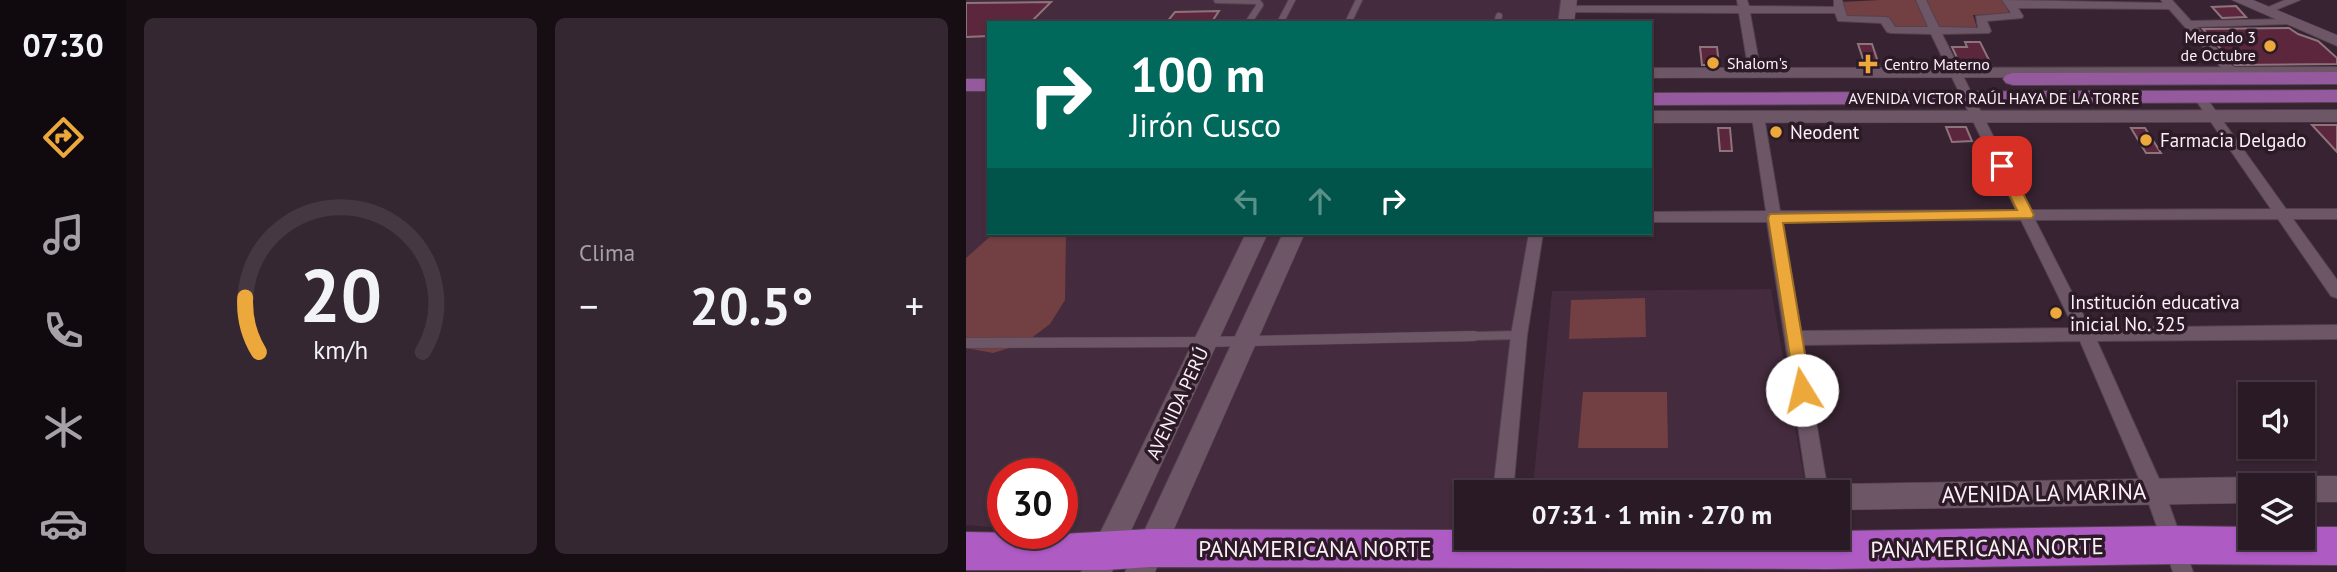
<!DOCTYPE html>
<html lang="es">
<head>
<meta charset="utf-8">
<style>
	body { margin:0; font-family:"PT Sans",sans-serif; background:#352732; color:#f1f3f6; height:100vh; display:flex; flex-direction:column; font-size:26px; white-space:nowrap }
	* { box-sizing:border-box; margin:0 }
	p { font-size:23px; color:#a5a1a7 }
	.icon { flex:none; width:38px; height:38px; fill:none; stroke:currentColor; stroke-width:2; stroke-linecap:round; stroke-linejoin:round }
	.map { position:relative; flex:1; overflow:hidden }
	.drawer { display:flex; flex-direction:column; gap:18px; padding:18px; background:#170e14; width:840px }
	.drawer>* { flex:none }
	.guide { position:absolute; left:21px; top:21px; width:665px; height:214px; border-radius:0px; box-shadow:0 2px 5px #0004,0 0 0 2px #453842; background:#00695c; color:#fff; overflow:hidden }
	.buttons { position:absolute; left:1272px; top:382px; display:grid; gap:14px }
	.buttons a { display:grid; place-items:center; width:77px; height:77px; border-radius:0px; background:#291a25; box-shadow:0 2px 5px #0004,0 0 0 2px #453842; font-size:35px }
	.speed { position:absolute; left:21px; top:458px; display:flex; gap:14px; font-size:35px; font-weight:700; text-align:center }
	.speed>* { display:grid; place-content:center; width:91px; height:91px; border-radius:50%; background:#291a25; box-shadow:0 2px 5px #0004,0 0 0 2px #453842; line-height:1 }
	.speed .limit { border:10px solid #d22; background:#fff; color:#111 }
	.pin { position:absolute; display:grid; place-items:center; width:60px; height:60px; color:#fff; margin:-30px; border-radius:14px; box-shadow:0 4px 10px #0006 }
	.me { position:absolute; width:77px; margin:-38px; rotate:351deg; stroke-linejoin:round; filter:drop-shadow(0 0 5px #0008) }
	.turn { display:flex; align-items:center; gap:24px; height:147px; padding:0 28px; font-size:32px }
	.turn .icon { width:91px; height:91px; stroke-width:2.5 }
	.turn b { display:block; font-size:49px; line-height:60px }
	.lanes { display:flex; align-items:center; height:66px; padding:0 28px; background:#0003; justify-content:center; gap:35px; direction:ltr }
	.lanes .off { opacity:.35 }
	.big { font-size:52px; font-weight:600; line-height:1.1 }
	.drawer .widget { flex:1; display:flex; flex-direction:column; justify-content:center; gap:10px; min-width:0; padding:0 24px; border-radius:10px; background:#352732 }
	.drawer .dial { align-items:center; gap:0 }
	.dial svg { height:182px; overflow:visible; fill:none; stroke:#453842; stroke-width:7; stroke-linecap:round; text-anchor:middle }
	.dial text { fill:#f1f3f6; stroke:none }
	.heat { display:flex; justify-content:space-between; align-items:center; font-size:38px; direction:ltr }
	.drawer .tiles { flex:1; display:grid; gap:18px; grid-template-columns:repeat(2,1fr) }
	.trip { position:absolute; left:488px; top:480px; width:396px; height:70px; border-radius:0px; background:#291a25; box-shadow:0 2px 5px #0004,0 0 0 2px #453842; font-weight:600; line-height:70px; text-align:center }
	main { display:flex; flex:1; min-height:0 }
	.tabs { display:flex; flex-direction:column; width:126px; justify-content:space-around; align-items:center; background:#100a0f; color:#a5a1a7 }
	.tabs .icon { width:49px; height:49px }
	.tabs .current { color:#eda83b }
	.tabs b { font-size:32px; color:#f1f3f6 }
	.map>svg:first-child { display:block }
	.built { fill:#442b3d }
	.green { fill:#723f42 }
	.building { fill:#5c273c; stroke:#8e737b; stroke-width:2 }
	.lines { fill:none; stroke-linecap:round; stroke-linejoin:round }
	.lane-far2-casing { stroke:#53424f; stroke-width:8 }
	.lane-far1-casing { stroke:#53424f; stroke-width:10 }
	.lane-casing { stroke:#53424f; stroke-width:11 }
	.street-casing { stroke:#53424f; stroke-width:2 }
	.secondary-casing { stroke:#53424f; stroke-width:1 }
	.primary-casing { stroke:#53424f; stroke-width:2 }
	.highway-casing { stroke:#53424f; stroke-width:2 }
	.lane-far2 { stroke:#6d5766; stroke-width:6 }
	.lane-far1 { stroke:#6d5766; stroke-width:8 }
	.lane { stroke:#6d5766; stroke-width:10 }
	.street { fill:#6d5766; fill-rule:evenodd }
	.secondary { fill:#6d5766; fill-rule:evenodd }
	.primary { fill:#95599e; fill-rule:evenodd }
	.highway { fill:#af5bc4; fill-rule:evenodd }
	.route { fill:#eda83b; stroke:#9a6d26; stroke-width:2 }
	.poi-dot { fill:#eda83b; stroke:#2c1a27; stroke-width:2.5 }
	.labels { text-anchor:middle; stroke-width:7; stroke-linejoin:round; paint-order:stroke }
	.far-poi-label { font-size:16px; fill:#fceff8; stroke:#2c1a27; text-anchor:start }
	.far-street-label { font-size:16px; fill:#fceff8; stroke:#2c1a27 }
	.poi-label { font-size:19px; fill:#fceff8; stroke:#2c1a27; text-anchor:start }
	.street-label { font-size:19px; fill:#fceff8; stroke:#2c1a27 }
	.near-street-label { font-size:23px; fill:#fceff8; stroke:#2c1a27 }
</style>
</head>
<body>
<main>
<nav class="tabs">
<b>07:30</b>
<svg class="icon current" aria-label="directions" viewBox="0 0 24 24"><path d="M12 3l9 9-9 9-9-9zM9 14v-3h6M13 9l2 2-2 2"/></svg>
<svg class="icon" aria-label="music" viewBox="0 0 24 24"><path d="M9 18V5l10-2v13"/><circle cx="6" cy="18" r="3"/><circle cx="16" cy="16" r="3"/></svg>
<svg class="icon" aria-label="phone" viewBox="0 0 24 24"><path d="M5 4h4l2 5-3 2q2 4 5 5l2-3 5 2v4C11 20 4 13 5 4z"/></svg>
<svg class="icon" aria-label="climate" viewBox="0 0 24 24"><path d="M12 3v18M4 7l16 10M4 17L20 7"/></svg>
<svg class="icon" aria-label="car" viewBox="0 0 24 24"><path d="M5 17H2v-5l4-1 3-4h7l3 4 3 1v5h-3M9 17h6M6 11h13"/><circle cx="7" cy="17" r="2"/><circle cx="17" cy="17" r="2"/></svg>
</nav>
<section class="drawer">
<div class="tiles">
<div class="widget dial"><svg viewBox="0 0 100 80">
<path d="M14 69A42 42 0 1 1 86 69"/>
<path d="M14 69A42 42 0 0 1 8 45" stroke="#eda83b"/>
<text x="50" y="56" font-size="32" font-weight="700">20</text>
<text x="50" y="72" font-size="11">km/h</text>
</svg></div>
<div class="widget"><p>Clima</p>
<div class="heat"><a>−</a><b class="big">20.5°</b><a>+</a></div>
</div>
</div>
</section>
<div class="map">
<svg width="1371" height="572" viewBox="0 0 1371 572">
	<rect width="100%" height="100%" fill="#372331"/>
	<!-- built -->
	<g class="built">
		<polygon points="0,0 598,0 595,23 23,23 23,233 566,233 529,492 500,492 500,537 520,562 96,532 96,474 37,474 37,528 0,525"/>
		<polygon points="805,289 839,483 567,486 586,291"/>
	</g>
	<!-- green -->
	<g class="green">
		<polygon points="914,0 1036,0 1044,14 1007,15 1011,28 927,28 921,17 878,17 874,2"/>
		<polygon points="28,233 100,234 99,300 84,324 59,343 27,353 0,348 0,258"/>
		<polygon points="679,298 680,337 603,339 605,300"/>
		<polygon points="617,392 701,392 702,448 612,448"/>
	</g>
	<!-- building -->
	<g class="building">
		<polygon points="85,2 64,23 23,23 23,36 0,37 0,3"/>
		<polygon points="1270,6 1280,17 1256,18 1246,7"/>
		<polygon points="253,11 245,23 200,23 209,12"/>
		<polygon points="1323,28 1332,34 1352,41 1371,58 1371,64 1269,65 1237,29"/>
		<polygon points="999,42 1014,42 1025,64 999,65 993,62 986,47 1001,47"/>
		<polygon points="892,44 906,44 913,65 899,65"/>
		<polygon points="734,47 751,47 753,65 736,65"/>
		<polygon points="1346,125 1371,125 1371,152"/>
		<polygon points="980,127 1000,127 1006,141 986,142"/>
		<polygon points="752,128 764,128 766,151 754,151"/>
		<polygon points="1165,128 1179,128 1195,153 1180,153"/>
	</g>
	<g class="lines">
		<defs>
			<g id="lane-far2">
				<polyline points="251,0 291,1 294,5 282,23"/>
				<polyline points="314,23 326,0"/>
				<polyline points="382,23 393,0"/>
				<polyline points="531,23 533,16"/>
			</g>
			<polyline id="lane-far1" points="430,338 553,335"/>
			<polyline id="lane" points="0,343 239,342 508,336"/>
			<g id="street">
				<path d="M771 0H781L783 6 868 7V0H876L881 16 919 17 923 18 929 27H962L950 0H960L973 27 1012 28 1010 16 1045 13 1036 0 1197 3 1195 0H1206L1225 21 1328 19 1329 21 1324 24 1231 27 1275 75V81H1267L1203 9 1052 8 1057 16 1056 18 1021 21 1025 31 1023 33 976 34 1064 210 1305 209 1229 99 1235 95 1239 96 1320 209H1371V219H1327L1371 280V298L1365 296 1312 219 1069 220 1124 328 1371 325V339L1131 341 1198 490 1227 572H1207L1178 490 1114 341 837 345 862 492H842L801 222H684V212L800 211 786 117 792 113 798 117 814 211 1050 210 965 34 925 33 921 32 915 23 872 21 869 13H784L795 73 789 77 783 73 773 13 602 12 597 9 602 6H772ZM1055 220 1108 328 835 331 816 221Z"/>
				<polygon points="1319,0 1334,0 1302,13 1293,11"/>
				<polygon points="563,233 577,233 561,335 547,492 527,492 545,335"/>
			</g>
			<g id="secondary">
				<polygon points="595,0 611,0 608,23 592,23"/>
				<polygon points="1266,0 1287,0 1371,35 1371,46"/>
				<polygon points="1371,67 1371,77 684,78 684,68"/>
				<polygon points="1371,110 1371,122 684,123 684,111"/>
				<polygon points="280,233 302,233 146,572 115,572"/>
				<polygon points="317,233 339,233 189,572 159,572"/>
				<polygon points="1337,476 1371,476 1371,502 1337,502 1337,485 1325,485 1327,480"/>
				<polygon points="1284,477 1294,481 1296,485 1284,485 1284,503 872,510 872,492 860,492 862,488 872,484"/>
			</g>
			<g id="primary">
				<polygon points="1371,72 1371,84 1047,85 1040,83 1037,79 1040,75 1047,73"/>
				<rect x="0" y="79" width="23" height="12"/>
				<polygon points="1371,90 1371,102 684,105 684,93"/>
			</g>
			<polygon id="highway" points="1206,526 1284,527 1284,537 1337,537 1337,527 1371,527 1371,565 1206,564 861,569 184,567 140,570 0,570 0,532 96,534 184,529 500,530 500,537 872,537 872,531"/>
		</defs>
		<!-- lane-far2 casing -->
		<use href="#lane-far2" class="lane-far2-casing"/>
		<!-- lane-far1 casing -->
		<use href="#lane-far1" class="lane-far1-casing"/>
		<!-- lane casing -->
		<use href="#lane" class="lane-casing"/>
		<!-- street casing -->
		<use href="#street" class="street-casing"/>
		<!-- secondary casing -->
		<use href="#secondary" class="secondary-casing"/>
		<!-- primary casing -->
		<use href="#primary" class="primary-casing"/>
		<!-- highway casing -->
		<use href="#highway" class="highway-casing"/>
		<!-- lane-far2 -->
		<use href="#lane-far2" class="lane-far2"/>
		<!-- lane-far1 -->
		<use href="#lane-far1" class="lane-far1"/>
		<!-- lane -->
		<use href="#lane" class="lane"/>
		<!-- street -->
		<use href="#street" class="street"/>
		<!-- secondary -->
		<use href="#secondary" class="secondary"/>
		<!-- primary -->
		<use href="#primary" class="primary"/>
		<!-- highway -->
		<use href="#highway" class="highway"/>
	</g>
	<!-- route -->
	<polygon class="route" points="1036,161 1043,166 1068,215 1066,218 817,223 845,390 843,395 836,397 830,395 802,218 804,214 1051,210 1029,166"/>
	<!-- markers -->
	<g class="poi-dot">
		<circle cx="1304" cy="46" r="7"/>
		<circle cx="747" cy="63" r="7"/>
		<path d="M898.5 53.5h7v7h7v7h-7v7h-7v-7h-7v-7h7z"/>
		<circle cx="810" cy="132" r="7"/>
		<circle cx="1180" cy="140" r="7"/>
		<circle cx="1090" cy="313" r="7"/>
	</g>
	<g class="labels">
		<!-- far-poi labels -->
		<g class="far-poi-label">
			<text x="1290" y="43" text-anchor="end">Mercado 3<tspan x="1290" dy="18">de Octubre</tspan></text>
			<text x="761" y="69">Shalom's</text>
			<text x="918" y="70">Centro Materno</text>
		</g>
		<!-- far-street labels -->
		<g class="far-street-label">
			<text x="1028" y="104">AVENIDA VICTOR RAÚL HAYA DE LA TORRE</text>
		</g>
		<!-- poi labels -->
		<g class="poi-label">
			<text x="824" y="139">Neodent</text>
			<text x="1194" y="147">Farmacia Delgado</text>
			<text x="1104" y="309">Institución educativa<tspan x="1104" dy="22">inicial No. 325</tspan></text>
		</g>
		<!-- street labels -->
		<g class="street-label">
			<text transform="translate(211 403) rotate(-65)" y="7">AVENIDA PERÚ</text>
		</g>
		<!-- near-street labels -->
		<g class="near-street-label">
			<text transform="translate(1078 493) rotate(-1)" y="8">AVENIDA LA MARINA</text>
			<text transform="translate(1021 548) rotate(-1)" y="8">PANAMERICANA NORTE</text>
			<text x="349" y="557">PANAMERICANA NORTE</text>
		</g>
	</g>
</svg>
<div class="buttons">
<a><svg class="icon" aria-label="sound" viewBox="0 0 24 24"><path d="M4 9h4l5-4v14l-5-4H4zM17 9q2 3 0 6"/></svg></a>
<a><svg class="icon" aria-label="layers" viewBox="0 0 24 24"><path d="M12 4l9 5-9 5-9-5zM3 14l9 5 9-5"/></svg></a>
</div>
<div class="speed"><div class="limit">30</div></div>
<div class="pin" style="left:1036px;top:166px;background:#d93025"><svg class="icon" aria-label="arrive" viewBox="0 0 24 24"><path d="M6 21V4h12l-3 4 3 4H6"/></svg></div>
<svg class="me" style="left:836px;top:390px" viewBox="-20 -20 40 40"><circle r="19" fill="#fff"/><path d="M0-13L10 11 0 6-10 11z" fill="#eda83b"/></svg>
<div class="trip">07:31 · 1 min · 270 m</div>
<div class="guide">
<div class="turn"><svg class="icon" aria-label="right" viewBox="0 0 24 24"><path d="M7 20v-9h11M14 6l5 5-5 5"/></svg><div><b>100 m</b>Jirón Cusco</div></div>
<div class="lanes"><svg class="icon off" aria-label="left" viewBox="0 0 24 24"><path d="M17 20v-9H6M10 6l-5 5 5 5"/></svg><svg class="icon off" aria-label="ahead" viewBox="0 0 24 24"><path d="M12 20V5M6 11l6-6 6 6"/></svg><svg class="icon" aria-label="right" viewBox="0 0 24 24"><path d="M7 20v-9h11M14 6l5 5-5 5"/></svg></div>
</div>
</div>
</main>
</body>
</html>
